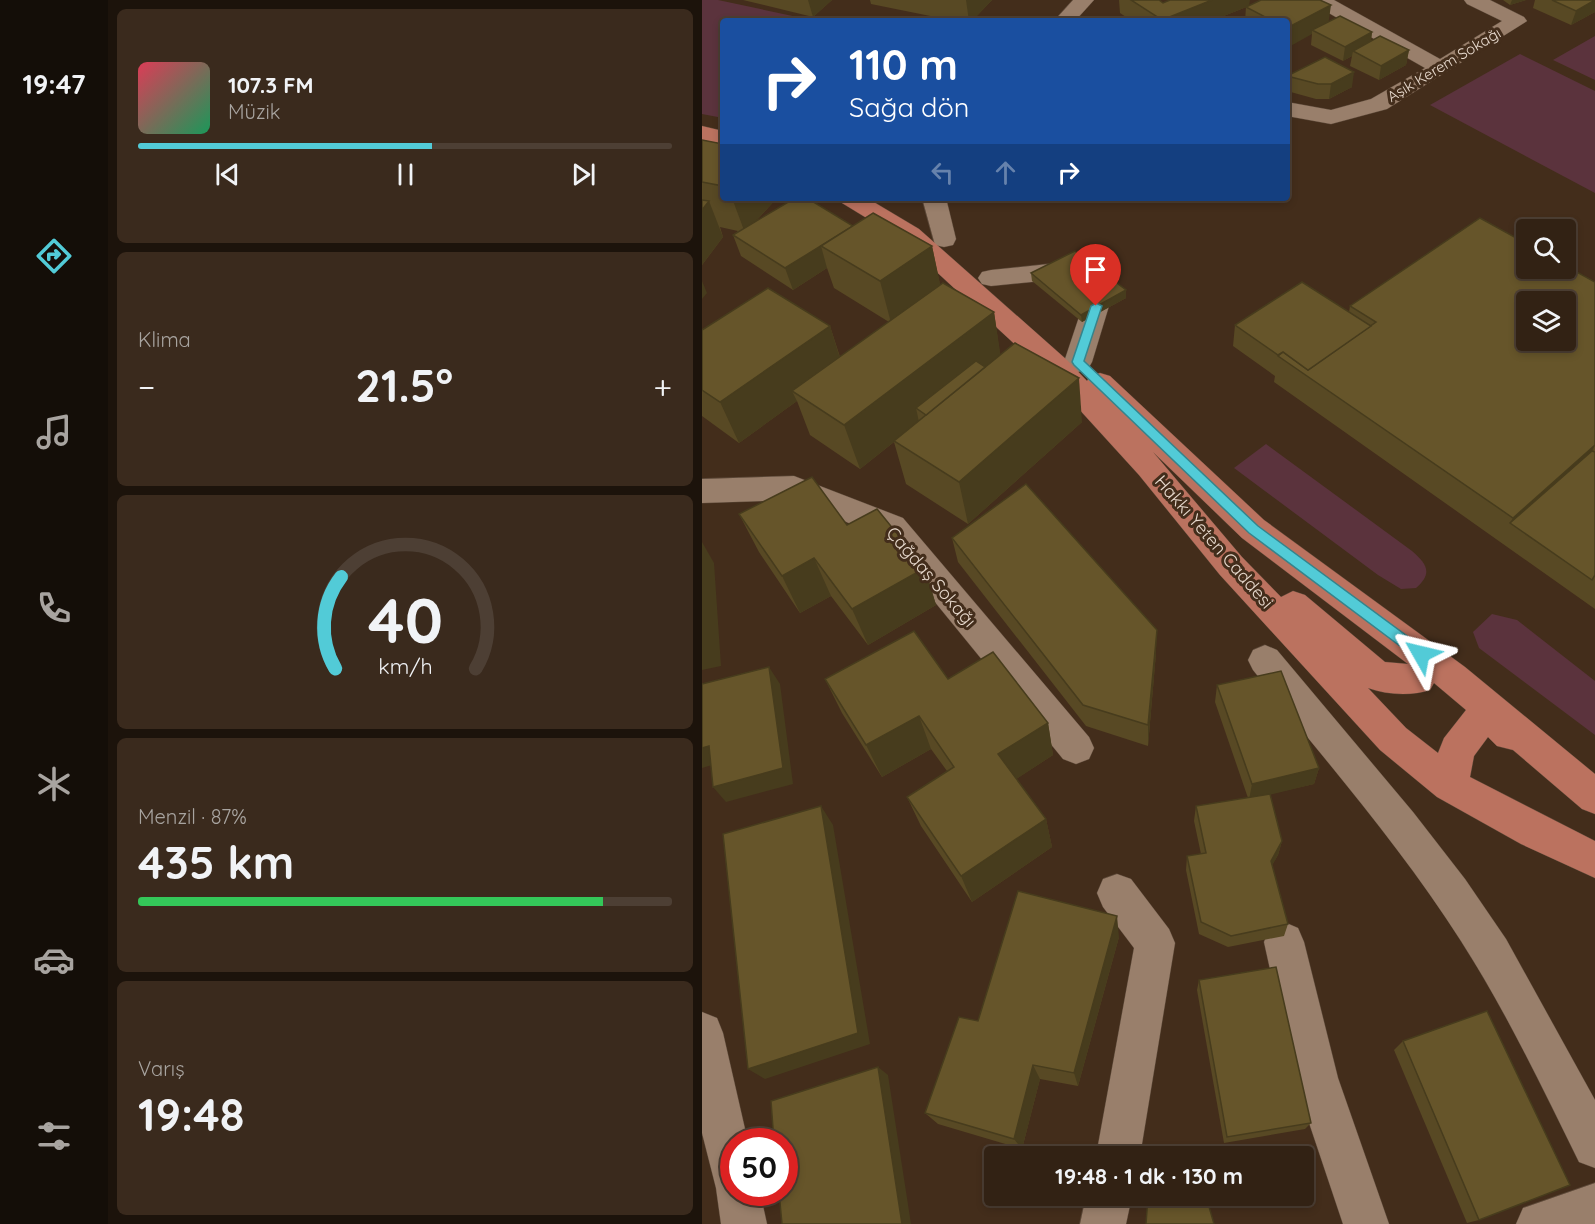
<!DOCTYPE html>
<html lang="tr">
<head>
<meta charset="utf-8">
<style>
	body { margin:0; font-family:Quicksand,sans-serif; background:#3a2a1d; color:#f1f3f6; height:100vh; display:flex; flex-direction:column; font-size:22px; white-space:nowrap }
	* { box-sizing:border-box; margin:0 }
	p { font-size:20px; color:#a8a4a0 }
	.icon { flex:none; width:33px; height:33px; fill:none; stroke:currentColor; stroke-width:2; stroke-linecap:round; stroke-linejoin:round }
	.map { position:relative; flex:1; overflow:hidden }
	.sheet { display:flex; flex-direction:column; gap:9px; padding:9px; background:#1c130b; width:594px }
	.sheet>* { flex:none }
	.top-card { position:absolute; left:18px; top:18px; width:570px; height:183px; border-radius:6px; box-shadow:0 3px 9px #0003,0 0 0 2px #4d3f34; background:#1a4fa0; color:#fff; overflow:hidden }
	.controls { position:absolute; left:814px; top:219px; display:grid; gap:12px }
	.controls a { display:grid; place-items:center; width:60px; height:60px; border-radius:6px; background:#322214; box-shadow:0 3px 9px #0003,0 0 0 2px #4d3f34; font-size:30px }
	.speed { position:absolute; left:18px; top:1128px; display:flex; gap:12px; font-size:30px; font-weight:700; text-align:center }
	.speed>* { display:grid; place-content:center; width:78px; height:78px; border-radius:50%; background:#322214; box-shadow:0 3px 9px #0003,0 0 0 2px #4d3f34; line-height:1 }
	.speed .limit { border:9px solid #d22; background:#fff; color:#111 }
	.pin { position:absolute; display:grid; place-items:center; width:51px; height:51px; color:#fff; margin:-62px -26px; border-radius:50% 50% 50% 0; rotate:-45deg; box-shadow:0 0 6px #0007 }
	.pin .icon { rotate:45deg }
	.me { position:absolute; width:66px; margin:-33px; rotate:307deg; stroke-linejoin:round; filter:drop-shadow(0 0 4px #0008) }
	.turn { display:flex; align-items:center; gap:21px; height:126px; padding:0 30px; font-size:27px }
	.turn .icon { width:78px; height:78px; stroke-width:2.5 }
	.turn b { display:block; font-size:42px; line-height:51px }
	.lanes { display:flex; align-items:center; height:57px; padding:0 30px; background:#0003; justify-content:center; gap:30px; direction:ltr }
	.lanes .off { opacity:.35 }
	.big { font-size:45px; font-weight:700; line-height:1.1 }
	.sheet .tile { flex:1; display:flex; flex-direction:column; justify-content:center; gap:9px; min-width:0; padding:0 21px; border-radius:9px; background:#3a2a1d }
	.sheet .dial { align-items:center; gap:0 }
	.dial svg { height:156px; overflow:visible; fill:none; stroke:#4d3f34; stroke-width:7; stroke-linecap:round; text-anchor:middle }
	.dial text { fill:#f1f3f6; stroke:none }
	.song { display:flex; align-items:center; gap:18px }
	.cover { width:72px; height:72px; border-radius:9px; background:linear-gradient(135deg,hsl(350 70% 55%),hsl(150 70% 35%)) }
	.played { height:6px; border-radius:3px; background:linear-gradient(90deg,#52cbd7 55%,#4d3f34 55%) }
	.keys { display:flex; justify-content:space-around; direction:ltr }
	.heat { display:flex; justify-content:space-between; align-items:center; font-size:33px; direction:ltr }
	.charge { height:9px; border-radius:4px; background:linear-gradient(90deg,#34c759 87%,#4d3f34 0) }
	.trip { position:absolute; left:282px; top:1146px; width:330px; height:60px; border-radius:6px; background:#322214; box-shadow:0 3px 9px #0003,0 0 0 2px #4d3f34; font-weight:700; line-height:60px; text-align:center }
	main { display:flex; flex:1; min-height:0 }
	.tabs { display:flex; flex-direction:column; width:108px; justify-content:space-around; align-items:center; background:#140e08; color:#a8a4a0 }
	.tabs .icon { width:42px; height:42px }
	.tabs .current { color:#52cbd7 }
	.tabs b { font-size:27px; color:#f1f3f6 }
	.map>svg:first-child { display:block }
	.green { fill:#5b333d }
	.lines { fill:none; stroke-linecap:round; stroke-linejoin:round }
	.minor-casing { stroke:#5b4838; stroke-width:1 }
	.major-casing { stroke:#5b4838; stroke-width:1 }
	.minor { fill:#997f6b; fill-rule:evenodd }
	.major { fill:#bb725f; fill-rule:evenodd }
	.wall { fill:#584924 }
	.shaded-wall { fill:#473c1d }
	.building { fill:#66552a; stroke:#473c1d; stroke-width:1.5; fill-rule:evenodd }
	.route { fill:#52cbd7; stroke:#35848c; stroke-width:1.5 }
	.labels { text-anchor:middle; stroke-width:6; stroke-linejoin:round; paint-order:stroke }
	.far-street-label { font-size:15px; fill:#e8dace; stroke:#432d1b }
	.street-label { font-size:18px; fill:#e8dace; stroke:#432d1b }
</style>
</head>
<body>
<main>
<nav class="tabs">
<b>19:47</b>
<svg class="icon current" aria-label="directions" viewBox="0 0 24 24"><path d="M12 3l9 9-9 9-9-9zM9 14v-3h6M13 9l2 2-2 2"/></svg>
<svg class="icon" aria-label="music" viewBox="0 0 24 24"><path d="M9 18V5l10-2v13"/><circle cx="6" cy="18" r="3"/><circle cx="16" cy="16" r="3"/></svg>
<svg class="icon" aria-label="phone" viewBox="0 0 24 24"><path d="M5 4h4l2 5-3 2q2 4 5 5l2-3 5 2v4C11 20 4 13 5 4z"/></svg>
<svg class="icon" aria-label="climate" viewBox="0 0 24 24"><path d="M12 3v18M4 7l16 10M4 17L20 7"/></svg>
<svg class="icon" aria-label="car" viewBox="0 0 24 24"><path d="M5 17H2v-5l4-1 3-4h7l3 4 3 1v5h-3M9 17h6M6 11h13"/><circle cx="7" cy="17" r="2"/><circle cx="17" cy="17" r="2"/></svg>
<svg class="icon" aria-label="filters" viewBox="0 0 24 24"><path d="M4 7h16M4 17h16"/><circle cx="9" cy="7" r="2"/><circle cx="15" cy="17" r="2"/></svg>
</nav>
<section class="sheet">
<div class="tile">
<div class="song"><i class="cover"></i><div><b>107.3 FM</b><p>Müzik</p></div></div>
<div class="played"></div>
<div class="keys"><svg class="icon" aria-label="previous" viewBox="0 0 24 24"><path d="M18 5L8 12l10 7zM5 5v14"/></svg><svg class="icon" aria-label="pause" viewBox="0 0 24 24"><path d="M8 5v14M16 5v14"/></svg><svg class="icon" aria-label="next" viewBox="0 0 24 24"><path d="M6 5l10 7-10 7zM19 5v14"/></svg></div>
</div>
<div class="tile"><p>Klima</p>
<div class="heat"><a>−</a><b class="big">21.5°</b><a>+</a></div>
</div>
<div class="tile dial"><svg viewBox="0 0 100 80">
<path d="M14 69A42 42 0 1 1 86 69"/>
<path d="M14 69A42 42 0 0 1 17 22" stroke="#52cbd7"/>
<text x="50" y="56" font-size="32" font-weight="700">40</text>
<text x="50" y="72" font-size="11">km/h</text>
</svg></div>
<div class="tile"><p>Menzil · 87%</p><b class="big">435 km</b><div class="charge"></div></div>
<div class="tile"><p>Varış</p><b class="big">19:48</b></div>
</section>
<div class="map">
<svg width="893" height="1224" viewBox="0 0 893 1224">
	<rect width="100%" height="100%" fill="#432d1b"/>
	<!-- green -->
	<g class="green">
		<polygon points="0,0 16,0 114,21 21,21 21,118 0,114"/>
		<polygon points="893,36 893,80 851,60"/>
		<polygon points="818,54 893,91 893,193 728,105"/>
		<path d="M564 444 710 551C725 564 731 573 714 588L699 589 676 575 532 468Z"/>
		<polygon points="790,614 815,620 893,681 893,735 777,648 771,632"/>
	</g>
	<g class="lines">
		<defs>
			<g id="minor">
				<polygon points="371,0 392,0 373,21 352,21"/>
				<polygon points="608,0 632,0 738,59 800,21 765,4 762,0 788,0 822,17 825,21 685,109 629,124 585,116 585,102 629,110 669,99 723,68 611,4"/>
				<polygon points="220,198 244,198 254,239 251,245 242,247 233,245"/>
				<polygon points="356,263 365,265 407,306 390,362 386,369 376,372 366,369 362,362 380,308 350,280 289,286 280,284 276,278 280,272 289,270"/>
				<polygon points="92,476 201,518 387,737 392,748 387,759 374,764 361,759 179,536 90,500 0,503 0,479"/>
				<path d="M563 645 575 650 711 812 763 879 804 939 893 1100V1168L877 1162C840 1087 804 1011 759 941 698 845 622 759 551 670L546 660 551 650Z"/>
				<polygon points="415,874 429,879 467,929 473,943 438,1156 394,1156 432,948 401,907 395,893 401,879"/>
				<polygon points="582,922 596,928 602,942 636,1078 687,1224 641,1224 592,1078 562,942 568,928"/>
				<polygon points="0,1012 15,1018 21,1033 46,1142 32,1142 32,1192 58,1192 65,1224 19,1224 14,1188 0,1133"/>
				<polygon points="893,1183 893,1224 814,1224 821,1208"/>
				<polygon points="384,1196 430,1196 424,1224 378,1224"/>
			</g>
			<g id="major">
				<polygon points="0,126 21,131 21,145 0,140"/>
				<path d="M136 198H165L217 229 365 360 385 381 388 376 398 373 408 376 562 520 763 667 893 774V814L880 809 811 750 795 746 786 737 772 756 768 777 893 841V878L819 844 735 797 678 750 518 575 437 475 345 374 199 239 140 203ZM451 452 540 538 706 664 683 662 603 595 591 591 579 597 540 557ZM732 683 764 710 742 738 736 753 704 728 666 688C685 695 710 696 728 690Z"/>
			</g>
		</defs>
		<!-- minor casing -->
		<use href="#minor" class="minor-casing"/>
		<!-- major casing -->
		<use href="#major" class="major-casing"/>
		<!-- minor -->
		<use href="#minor" class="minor"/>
		<!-- major -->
		<use href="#major" class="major"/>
	</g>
	<!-- wall -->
	<g class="wall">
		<polygon points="41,0 130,0 111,17"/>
		<polygon points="168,0 290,0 270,21 253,21 169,4"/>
		<polygon points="417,0 457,0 461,3 547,6 509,21 430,21 418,13"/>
		<polygon points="801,0 824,0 808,5"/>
		<polygon points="833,0 893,0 893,12 869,25 831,8"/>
		<polygon points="544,7 626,22 670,32 669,41 707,50 704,65 677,80 648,66 650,56 641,61 609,45 610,34 585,21 543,21"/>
		<polygon points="585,76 650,87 627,99 614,99 585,91"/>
		<polygon points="0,140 21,144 21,198 75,198 54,221 151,226 230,246 238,285 292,312 298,355 380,422 266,524 204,484 192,442 158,469 108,435 95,401 37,443 0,416 0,330 128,326 138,357 187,322 132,288 125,268 91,290 39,256 31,235 36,231 18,227 21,237 0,265"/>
		<polygon points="329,273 424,298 380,322 330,281"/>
		<polygon points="893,282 893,609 572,382 573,376 531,346 533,325 647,312 648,306"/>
		<polygon points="37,514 145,525 223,568 234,605 166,645 129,596 98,613 57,552"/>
		<polygon points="250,538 454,653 446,746 384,726 256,562"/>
		<polygon points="123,679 246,679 346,723 351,755 314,779 344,819 350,847 270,902 219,826 205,797 245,771 229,749 180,777 140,713"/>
		<polygon points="515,685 617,768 612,784 568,794 580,841 576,855 570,865 586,924 582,936 526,947 497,934 484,870 485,856 499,854 492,821 494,806 546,798 513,702"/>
		<polygon points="417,937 376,1086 338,1079 320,1149 236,1124 223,1113 276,1021"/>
		<polygon points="497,980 609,1123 603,1129 522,1143 495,990"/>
		<polygon points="701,1041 777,1220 765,1223 692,1050"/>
	</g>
	<!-- shaded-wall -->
	<g class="shaded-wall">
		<polygon points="106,0 130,0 111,17"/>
		<polygon points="264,0 290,0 270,21 267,21"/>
		<polygon points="510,0 548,0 547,6 509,21 460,21 460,20"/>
		<polygon points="810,0 824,0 808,5"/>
		<polygon points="893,0 893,12 869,25 874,11"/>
		<polygon points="629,5 626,26 610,30 610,34 585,48 585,28"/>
		<polygon points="670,32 668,47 651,51 650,56 641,61 643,47"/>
		<polygon points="707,50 704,65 677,80 679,66"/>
		<polygon points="588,58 586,73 585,73 585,59"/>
		<polygon points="652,72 650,87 627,99 629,84"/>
		<polygon points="30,198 75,198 43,233"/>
		<polygon points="7,201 21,237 0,265 0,210"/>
		<polygon points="152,226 119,246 125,268 91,290 83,268"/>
		<polygon points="230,246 239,288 189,323 178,281"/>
		<polygon points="0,281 5,293 0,299"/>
		<polygon points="424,290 424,298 380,322 379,315"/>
		<polygon points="292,312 299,358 214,408 217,422 158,469 142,425"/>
		<polygon points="128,326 141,368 90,391 95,401 37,443 18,402"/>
		<polygon points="377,378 380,422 266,524 257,482"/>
		<polygon points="893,445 880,471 808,523 811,518"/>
		<polygon points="0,542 12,563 19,666 0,670"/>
		<polygon points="112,558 129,596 98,613 80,576"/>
		<polygon points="223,568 234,605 166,645 150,609"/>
		<polygon points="455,630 454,653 446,746 446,725"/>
		<polygon points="67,667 78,684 91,784 24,802 11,787"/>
		<polygon points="217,716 229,749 180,777 164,745"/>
		<polygon points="346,723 351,755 305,785 296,754"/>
		<polygon points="7,746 20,762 0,768 0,748"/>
		<polygon points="617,768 612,784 547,800 550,784"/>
		<polygon points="119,806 131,825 168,1044 63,1079 46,1069"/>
		<polygon points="344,819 350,847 270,902 259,876"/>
		<polygon points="580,841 576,855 565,875 569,861"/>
		<polygon points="415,916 417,937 376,1086 372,1073"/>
		<polygon points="331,1065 338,1079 320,1149 312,1139"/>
		<polygon points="176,1067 186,1075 209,1224 200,1224"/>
	</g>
	<!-- building -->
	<g class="building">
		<polygon points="429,0 457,0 461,3 468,0 510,0 460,20"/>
		<polygon points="559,0 618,0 629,5 585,28 585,21 571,21 544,7"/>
		<polygon points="850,0 893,0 874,11"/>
		<polygon points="638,16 670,32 643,47 610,30"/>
		<polygon points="678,36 707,50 679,66 651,51"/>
		<polygon points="623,57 652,72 629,84 616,84 585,76"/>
		<polygon points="0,140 21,144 21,186 0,182"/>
		<polygon points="93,198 105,198 151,226 83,268 31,235"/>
		<polygon points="0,200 7,201 0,210"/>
		<polygon points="171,213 230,246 178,281 119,246"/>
		<path d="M778 218 825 244V268H864V266L893 282V445L811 518 576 356 581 352 606 370 674 322 648 306ZM825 302H864V340H825Z"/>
		<polygon points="373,251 424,290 379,315 329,273"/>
		<polygon points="600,282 669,326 606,370 581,352 576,355 533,325"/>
		<polygon points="241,283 292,312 142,425 90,391"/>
		<polygon points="66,288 128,326 18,402 0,390 0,330"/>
		<polygon points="313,343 377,378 257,482 192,441"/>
		<polygon points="274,361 283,367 224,415 214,408"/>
		<polygon points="890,451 893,452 893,575 890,580 808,523"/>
		<polygon points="110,477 145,525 175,509 223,568 150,609 112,558 80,576 37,514"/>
		<polygon points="324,484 455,630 446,725 381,705 250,538"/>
		<polygon points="212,631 246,679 291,652 346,723 296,754 344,819 259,876 205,797 252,767 217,716 164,745 123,679"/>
		<polygon points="67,667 81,768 11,787 7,746 0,748 0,684"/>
		<polygon points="579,671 617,768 550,784 515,685"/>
		<polygon points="568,794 580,841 569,861 586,924 529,936 499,922 485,856 504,853 494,806"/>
		<polygon points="119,806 156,1033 46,1069 21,834"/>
		<polygon points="316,891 415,916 372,1073 331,1065 312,1139 223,1113 257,1017 276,1021"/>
		<polygon points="574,967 609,1123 525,1137 497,980"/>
		<polygon points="785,1011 868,1185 777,1220 701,1041"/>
		<polygon points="176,1067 200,1224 80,1224 77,1192 82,1192 82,1142 72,1142 69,1101"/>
		<polygon points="446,1196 504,1196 512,1224 444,1224"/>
	</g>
	<!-- route -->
	<polygon class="route" points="394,303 400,306 382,361 556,526 724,650 724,658 714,658 547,533 372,365 370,362 389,306"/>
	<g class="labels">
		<!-- far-street labels -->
		<g class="far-street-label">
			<text transform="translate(742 65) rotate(-31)" y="5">Aşık Kerem Sokağı</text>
		</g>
		<!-- street labels -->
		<g class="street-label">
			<text transform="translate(512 542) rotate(49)" y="6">Hakkı Yeten Caddesi</text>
			<text transform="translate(229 577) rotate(49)" y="6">Çağdaş Sokağı</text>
		</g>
	</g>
</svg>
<div class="controls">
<a><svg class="icon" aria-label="search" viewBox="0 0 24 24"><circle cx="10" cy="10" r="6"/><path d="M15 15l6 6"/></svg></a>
<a><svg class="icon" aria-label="layers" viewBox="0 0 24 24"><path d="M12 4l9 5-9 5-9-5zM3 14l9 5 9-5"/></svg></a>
</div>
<div class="speed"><div class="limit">50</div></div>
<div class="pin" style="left:394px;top:306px;background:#d93025"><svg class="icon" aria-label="arrive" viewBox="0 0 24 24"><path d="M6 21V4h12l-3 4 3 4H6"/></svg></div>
<svg class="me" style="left:719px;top:654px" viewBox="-20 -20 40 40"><path d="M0-17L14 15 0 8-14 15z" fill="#52cbd7" stroke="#fff" stroke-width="4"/></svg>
<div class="trip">19:48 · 1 dk · 130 m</div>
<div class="top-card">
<div class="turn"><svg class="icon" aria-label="right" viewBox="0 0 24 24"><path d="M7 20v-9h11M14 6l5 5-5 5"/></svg><div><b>110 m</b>Sağa dön</div></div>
<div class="lanes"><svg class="icon off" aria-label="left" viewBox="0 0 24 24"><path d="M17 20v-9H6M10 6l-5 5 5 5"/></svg><svg class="icon off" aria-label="ahead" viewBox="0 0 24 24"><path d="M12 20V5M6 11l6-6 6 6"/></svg><svg class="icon" aria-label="right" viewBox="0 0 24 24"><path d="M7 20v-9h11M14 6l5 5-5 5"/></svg></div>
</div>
</div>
</main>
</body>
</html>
